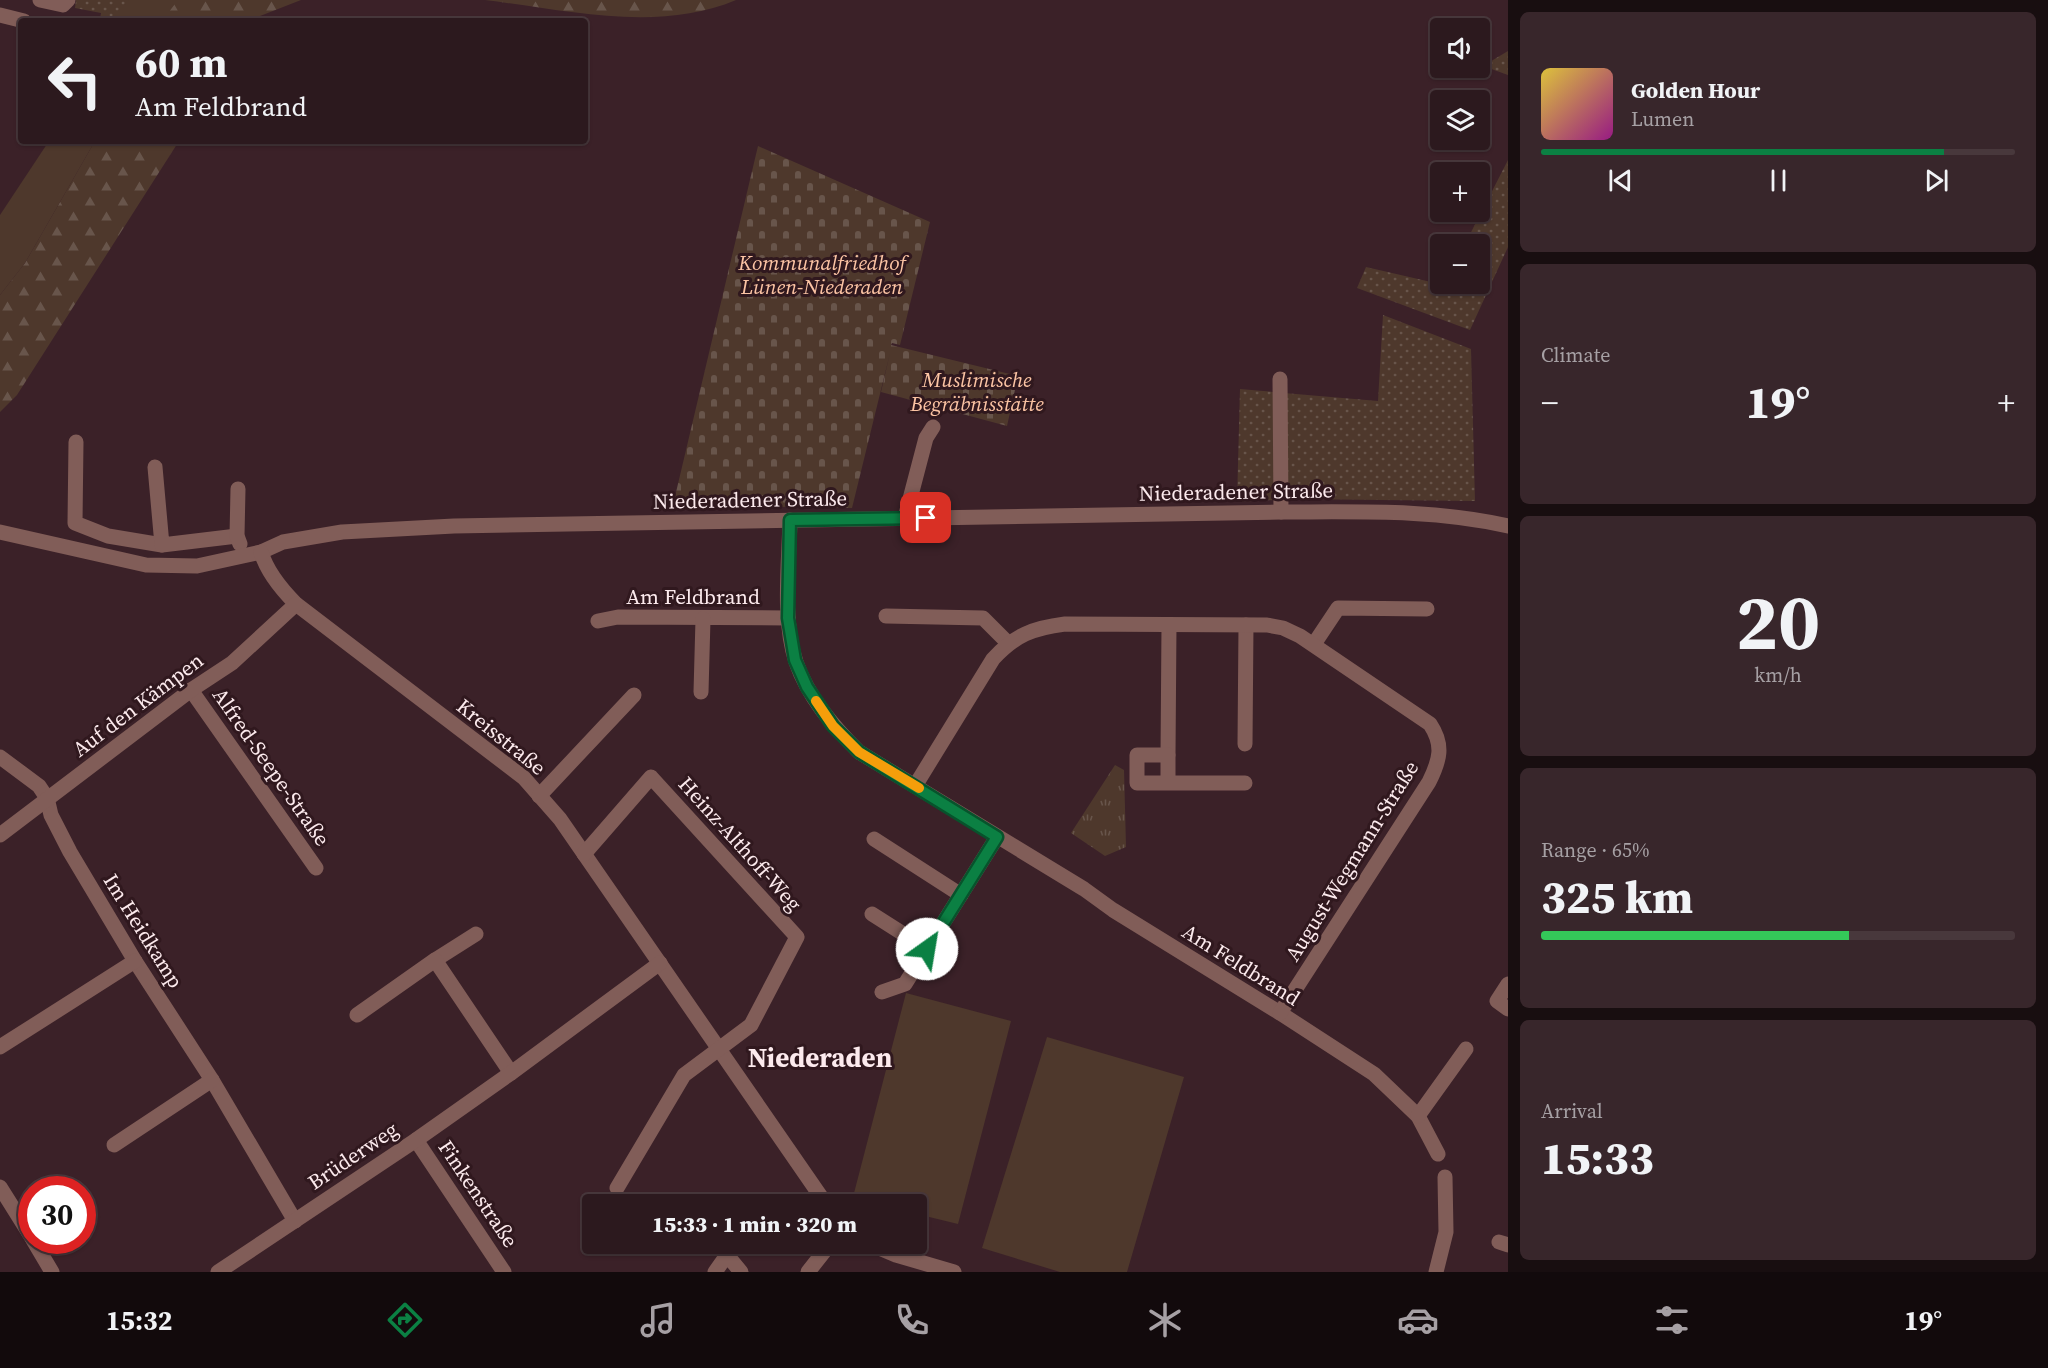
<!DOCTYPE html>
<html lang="en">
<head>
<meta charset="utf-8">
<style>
	body { margin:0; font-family:"Source Serif 4",serif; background:#38262b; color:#f1f3f6; height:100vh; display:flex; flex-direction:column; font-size:22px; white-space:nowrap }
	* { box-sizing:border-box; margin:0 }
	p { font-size:20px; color:#a6a0a4 }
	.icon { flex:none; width:33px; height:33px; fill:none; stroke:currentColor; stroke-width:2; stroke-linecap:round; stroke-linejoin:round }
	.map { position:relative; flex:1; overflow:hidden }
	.details { display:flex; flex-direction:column; gap:12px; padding:12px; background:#180e10; width:540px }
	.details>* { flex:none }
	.hud { position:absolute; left:18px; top:18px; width:570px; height:126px; border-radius:6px; box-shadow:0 2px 4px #0004,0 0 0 2px #48383c; background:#2c191e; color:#f1f3f6; overflow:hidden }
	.fabs { position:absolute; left:1430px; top:18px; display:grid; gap:12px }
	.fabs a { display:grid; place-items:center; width:60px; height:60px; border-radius:6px; background:#2c191e; box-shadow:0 2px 4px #0004,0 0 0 2px #48383c; font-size:30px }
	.speed { position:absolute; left:18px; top:1176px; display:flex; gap:12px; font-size:30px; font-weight:700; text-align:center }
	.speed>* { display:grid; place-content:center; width:78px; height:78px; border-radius:50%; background:#2c191e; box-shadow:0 2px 4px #0004,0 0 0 2px #48383c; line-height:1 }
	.speed .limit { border:9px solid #d22; background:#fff; color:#111 }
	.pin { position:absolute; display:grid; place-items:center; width:51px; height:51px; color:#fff; margin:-26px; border-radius:12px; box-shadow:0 3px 9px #0006 }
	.me { position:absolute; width:66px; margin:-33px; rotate:32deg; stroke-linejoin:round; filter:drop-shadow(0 0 4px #0008) }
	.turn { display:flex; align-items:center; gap:21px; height:126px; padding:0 18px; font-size:27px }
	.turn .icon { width:78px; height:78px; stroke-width:2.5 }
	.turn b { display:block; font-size:42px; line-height:51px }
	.big { font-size:45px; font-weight:800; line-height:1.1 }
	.details .tile { flex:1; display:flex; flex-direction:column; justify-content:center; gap:9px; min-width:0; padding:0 21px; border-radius:9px; background:#38262b }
	.details .dial { align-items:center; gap:0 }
	.dial b { font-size:78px; line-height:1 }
	.song { display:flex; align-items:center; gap:18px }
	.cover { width:72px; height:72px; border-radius:9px; background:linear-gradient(135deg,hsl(50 70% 55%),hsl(310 70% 35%)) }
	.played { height:6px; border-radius:3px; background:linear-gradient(90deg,#0b8043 85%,#48383c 85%) }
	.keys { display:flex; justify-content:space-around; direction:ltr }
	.heat { display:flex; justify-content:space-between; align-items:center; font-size:33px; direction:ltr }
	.charge { height:9px; border-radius:4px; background:linear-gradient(90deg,#34c759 65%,#48383c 0) }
	.trip { position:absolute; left:582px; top:1194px; width:345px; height:60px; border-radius:6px; background:#2c191e; box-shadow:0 2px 4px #0004,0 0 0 2px #48383c; font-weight:800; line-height:60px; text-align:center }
	.dock { display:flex; height:96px; justify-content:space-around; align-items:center; background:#120a0c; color:#a6a0a4 }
	.dock .icon { width:42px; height:42px }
	.dock .active { color:#0b8043 }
	.dock b { font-size:27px; color:#f1f3f6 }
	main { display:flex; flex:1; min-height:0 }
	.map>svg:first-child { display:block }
	.grass { fill:url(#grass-dots) }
	.forest { fill:url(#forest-firs) }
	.cemetery { fill:url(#cemetery-stones) }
	.park { fill:url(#park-tufts) }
	.garden { fill:#4e382c }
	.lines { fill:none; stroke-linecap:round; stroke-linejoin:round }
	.minor { stroke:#815d58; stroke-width:15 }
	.route-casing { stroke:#07532c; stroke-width:15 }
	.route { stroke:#0b8043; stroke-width:10 }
	.slow { stroke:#f59e0b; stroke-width:10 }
	.labels { text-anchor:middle; stroke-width:6; stroke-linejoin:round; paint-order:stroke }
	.park-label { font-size:21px; font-style:italic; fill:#fcc4a4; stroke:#30181e }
	.street-label { font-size:21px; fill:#fceaed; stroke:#30181e }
	.district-label { font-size:27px; font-weight:bold; fill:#fceaed; stroke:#30181e }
</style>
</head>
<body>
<main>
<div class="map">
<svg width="1508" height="1272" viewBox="0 0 1508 1272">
	<defs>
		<pattern id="grass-dots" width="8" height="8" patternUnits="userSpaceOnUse" patternTransform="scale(1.5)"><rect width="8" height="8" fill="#4e382c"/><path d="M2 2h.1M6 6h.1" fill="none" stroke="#68554b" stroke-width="1.8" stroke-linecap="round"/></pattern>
		<pattern id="forest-firs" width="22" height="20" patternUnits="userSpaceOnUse" patternTransform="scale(1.5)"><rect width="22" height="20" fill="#4e382c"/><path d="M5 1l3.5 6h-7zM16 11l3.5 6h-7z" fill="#68554b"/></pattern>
		<pattern id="cemetery-stones" width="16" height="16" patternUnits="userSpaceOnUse" patternTransform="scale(1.5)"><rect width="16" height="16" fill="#4e382c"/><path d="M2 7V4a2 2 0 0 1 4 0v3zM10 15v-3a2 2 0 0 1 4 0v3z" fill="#68554b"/></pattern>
		<pattern id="park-tufts" width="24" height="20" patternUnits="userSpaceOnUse" patternTransform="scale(1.5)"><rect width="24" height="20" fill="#4e382c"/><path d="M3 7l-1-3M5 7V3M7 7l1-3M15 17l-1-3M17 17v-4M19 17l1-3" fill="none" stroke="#68554b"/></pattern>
	</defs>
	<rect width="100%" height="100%" fill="#3b2128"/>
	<!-- grass -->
	<g class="grass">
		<polygon points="76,0 180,0 163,21 100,21 101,13 75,8"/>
		<polygon points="1508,51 1508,75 1483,66"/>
		<polygon points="1508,160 1508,247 1470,330 1357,288 1366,267 1444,285 1446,284 1479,284 1479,244 1465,244"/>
		<polygon points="1383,315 1471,349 1475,501 1288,499 1284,393 1378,401"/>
		<polygon points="1240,389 1274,392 1274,500 1237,502"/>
	</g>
	<!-- forest -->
	<g class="forest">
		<polygon points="178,0 301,0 260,16 257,21 162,21"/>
		<path d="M485 0H736C658 33 566 10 485 0Z"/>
		<polygon points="95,141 179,141 17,395 0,412 0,295 25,263"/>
	</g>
	<!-- cemetery -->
	<polygon class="cemetery" points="758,146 930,222 900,345 892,343 891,345 1018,376 1007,426 881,392 890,353 852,508 673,505"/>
	<!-- park -->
	<polygon class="park" points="1115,765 1124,770 1126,847 1105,856 1071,833"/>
	<!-- garden -->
	<g class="garden">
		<polygon points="129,0 177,0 161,21 113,21"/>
		<polygon points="49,141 95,141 25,263 0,295 0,215"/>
		<polygon points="906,993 1011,1021 958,1224 917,1214 916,1204 880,1204 853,1197"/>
		<polygon points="1047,1037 1184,1077 1127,1272 1060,1272 982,1248"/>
	</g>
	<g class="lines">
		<!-- minor -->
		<g class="minor">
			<polyline points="40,0 63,5 68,0"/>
			<polyline points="0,15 24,21"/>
			<polyline points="1280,379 1281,512"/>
			<polyline points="76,442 75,523 108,536 162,545"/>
			<polyline points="155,467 162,545 237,536"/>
			<polyline points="238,489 237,536 240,544"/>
			<polyline points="905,518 926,438 933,427"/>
			<path d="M790 520C789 564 782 620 796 662 808 697 833 726 859 752L1084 889 1113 910 1280 1013 1374 1074 1418 1116 1438 1154"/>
			<path d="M0 532 146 565 197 566 261 552 283 542 342 532 454 526 1281 512C1357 512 1434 509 1508 526"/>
			<path d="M261 552C267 572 281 589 296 604L524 778 560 819 826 1204"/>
			<polyline points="886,616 983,618 1008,643"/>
			<polyline points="598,621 618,617 788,618"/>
			<polyline points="1314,644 1338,608 1427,609"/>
			<polyline points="191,690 316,868"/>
			<polyline points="701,692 703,619"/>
			<polyline points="1245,744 1246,625"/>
			<polyline points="1168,755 1169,625"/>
			<polyline points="0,757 39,786 47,798 51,815 70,852 135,961 212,1080 295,1221"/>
			<polyline points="1168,783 1137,783 1137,755 1168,755 1168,783 1245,783"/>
			<path d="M915 786 993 659C1015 635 1033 628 1065 624L1267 625 1283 628 1300 636 1430 724C1444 745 1440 760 1429 782L1280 1013"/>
			<polyline points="539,796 634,695"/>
			<polyline points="0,835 191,690 232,663 296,604"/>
			<polyline points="874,839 961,895"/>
			<polyline points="584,854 651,777 797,937 751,1025 684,1075 617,1188"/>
			<polyline points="872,914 927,949"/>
			<polyline points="435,960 476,934"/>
			<polyline points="1508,984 1497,1001 1508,1009"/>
			<polyline points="882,992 905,984 997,837"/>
			<polyline points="357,1015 435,960 511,1073"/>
			<polyline points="0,1047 135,961"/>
			<polyline points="1418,1116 1466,1049"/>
			<polyline points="416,1140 504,1272"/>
			<polyline points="114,1145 212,1080"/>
			<polyline points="0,1187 32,1238"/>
			<polyline points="33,1240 52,1272"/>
			<polyline points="1499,1242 1508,1245"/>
			<polyline points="870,1244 896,1255 954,1272"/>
			<polyline points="218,1272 416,1140 511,1073 660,963"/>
			<polyline points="715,1272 727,1255 741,1272"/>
			<polyline points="808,1272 830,1244"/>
			<polyline points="1436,1272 1446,1232 1445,1177"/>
		</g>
	</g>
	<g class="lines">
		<defs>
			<polyline id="route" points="926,518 790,520 788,618 795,660 807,687 833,726 859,752 997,837 927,949"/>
		</defs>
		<!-- route casing -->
		<use href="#route" class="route-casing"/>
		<!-- route -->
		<use href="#route" class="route"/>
		<!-- slow -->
		<polyline class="slow" points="816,701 833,726 859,752 919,788"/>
	</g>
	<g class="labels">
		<!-- park labels -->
		<g class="park-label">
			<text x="822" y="270">Kommunalfriedhof<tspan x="822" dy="24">Lünen-Niederaden</tspan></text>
			<text x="977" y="387">Muslimische<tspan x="977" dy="24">Begräbnisstätte</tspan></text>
		</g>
		<!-- street labels -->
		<g class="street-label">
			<text transform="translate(1236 492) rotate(-1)" y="7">Niederadener Straße</text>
			<text transform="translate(750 500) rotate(-1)" y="7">Niederadener Straße</text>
			<text x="693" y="604">Am Feldbrand</text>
			<text transform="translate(138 705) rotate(-37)" y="7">Auf den Kämpen</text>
			<text transform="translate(501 737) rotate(39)" y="7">Kreisstraße</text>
			<text transform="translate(271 767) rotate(55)" y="7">Alfred-Seepe-Straße</text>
			<text transform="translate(740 844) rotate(48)" y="7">Heinz-Althoff-Weg</text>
			<text transform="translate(1352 861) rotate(-58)" y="7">August-Wegmann-Straße</text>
			<text transform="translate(143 931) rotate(58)" y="7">Im Heidkamp</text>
			<text transform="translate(1241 965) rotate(32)" y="7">Am Feldbrand</text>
			<text transform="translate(353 1156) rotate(-34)" y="7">Brüderweg</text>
			<text transform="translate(478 1194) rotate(56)" y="7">Finkenstraße</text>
		</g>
		<!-- district labels -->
		<g class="district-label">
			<text x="820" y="1067">Niederaden</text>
		</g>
	</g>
</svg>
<div class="fabs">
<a><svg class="icon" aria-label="sound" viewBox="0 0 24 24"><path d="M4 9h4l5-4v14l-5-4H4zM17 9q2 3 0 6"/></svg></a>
<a><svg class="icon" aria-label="layers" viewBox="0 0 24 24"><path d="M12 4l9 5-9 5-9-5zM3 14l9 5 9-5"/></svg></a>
<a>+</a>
<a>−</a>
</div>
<div class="speed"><div class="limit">30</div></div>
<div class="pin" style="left:926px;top:518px;background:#d93025"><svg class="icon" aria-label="arrive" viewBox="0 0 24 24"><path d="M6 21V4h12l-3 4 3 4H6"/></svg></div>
<svg class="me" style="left:927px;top:949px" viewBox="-20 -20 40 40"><circle r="19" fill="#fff"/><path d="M0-13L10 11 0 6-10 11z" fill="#0b8043"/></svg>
<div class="trip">15:33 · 1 min · 320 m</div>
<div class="hud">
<div class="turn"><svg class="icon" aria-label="left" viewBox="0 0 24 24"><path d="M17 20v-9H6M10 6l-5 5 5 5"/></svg><div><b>60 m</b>Am Feldbrand</div></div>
</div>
</div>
<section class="details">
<div class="tile">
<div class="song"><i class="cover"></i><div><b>Golden Hour</b><p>Lumen</p></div></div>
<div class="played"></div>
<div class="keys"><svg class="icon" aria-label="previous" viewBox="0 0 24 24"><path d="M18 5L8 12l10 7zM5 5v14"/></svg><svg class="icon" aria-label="pause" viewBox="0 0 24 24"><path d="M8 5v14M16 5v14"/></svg><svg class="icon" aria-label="next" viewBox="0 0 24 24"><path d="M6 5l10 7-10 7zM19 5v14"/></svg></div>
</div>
<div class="tile"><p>Climate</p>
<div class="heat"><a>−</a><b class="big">19°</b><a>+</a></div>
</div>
<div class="tile dial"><b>20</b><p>km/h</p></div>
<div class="tile"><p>Range · 65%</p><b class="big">325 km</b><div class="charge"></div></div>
<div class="tile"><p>Arrival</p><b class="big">15:33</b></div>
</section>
</main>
<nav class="dock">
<b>15:32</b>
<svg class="icon active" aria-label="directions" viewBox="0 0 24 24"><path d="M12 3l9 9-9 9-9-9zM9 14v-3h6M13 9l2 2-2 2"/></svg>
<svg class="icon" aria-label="music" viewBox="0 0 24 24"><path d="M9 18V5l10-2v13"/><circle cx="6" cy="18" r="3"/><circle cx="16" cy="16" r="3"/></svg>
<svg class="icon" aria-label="phone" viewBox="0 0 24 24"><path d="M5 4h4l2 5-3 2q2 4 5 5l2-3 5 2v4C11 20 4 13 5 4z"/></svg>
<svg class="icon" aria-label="climate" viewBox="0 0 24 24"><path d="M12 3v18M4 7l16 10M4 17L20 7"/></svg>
<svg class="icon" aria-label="car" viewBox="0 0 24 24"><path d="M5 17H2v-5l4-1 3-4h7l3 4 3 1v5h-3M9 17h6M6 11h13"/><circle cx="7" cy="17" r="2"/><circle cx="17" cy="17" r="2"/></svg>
<svg class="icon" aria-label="filters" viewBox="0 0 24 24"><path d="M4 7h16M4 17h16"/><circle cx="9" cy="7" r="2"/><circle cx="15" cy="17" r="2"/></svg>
<b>19°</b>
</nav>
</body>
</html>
